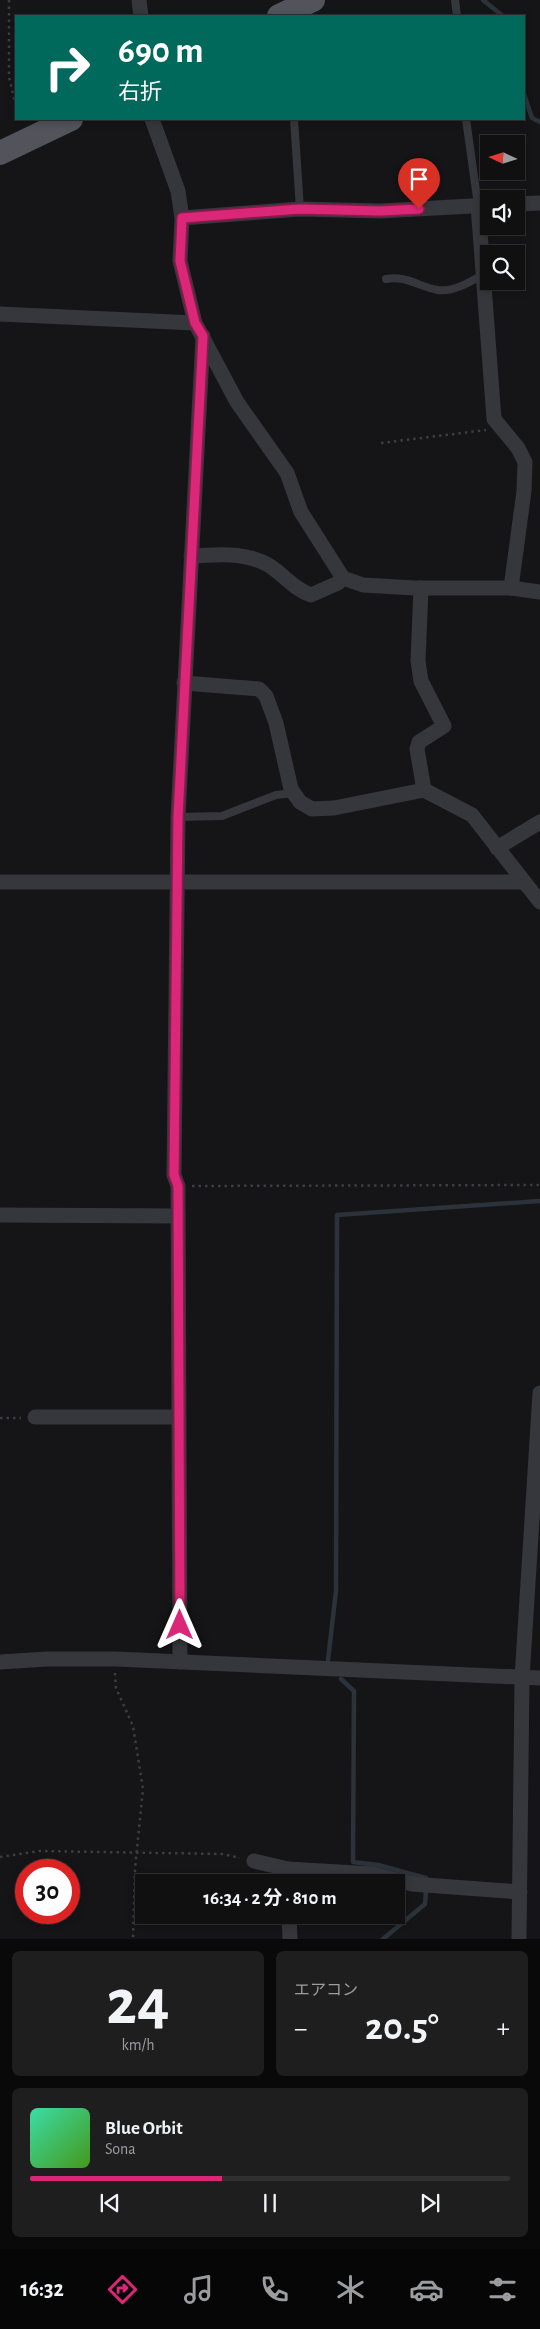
<!DOCTYPE html>
<html lang="ja">
<head>
<meta charset="utf-8">
<style>
	body { margin:0; font-family:"Alegreya Sans","Noto Sans JP",sans-serif; background:#1e1e1f; color:#f1f3f6; height:100vh; display:flex; flex-direction:column; font-size:19px; white-space:nowrap }
	* { box-sizing:border-box; margin:0 }
	p { font-size:16px; color:#9c9d9f }
	.icon { flex:none; width:28px; height:28px; fill:none; stroke:currentColor; stroke-width:2; stroke-linecap:round; stroke-linejoin:round }
	.map { position:relative; height:1939px; overflow:hidden }
	.panel { display:flex; flex-direction:column; gap:12px; padding:12px; background:#090909; flex:1 }
	.panel>* { flex:none }
	.banner { position:absolute; left:15px; top:15px; width:510px; height:105px; border-radius:0px; box-shadow:0 2px 8px #0003,0 0 0 1px #303031; background:#00695c; color:#fff; overflow:hidden }
	.needle { width:32px; rotate:274deg }
	.buttons { position:absolute; left:480px; top:135px; display:grid; gap:10px }
	.buttons a { display:grid; place-items:center; width:45px; height:45px; border-radius:0px; background:#101011; box-shadow:0 2px 8px #0003,0 0 0 1px #303031; font-size:25px }
	.speed { position:absolute; left:15px; top:1859px; display:flex; gap:10px; font-size:25px; font-weight:700; text-align:center }
	.speed>* { display:grid; place-content:center; width:65px; height:65px; border-radius:50%; background:#101011; box-shadow:0 2px 8px #0003,0 0 0 1px #303031; line-height:1 }
	.speed .limit { border:8px solid #d22; background:#fff; color:#111 }
	.pin { position:absolute; display:grid; place-items:center; width:42px; height:42px; color:#fff; margin:-51px -21px; border-radius:50% 50% 50% 0; rotate:-45deg; box-shadow:0 0 5px #0007 }
	.pin .icon { rotate:45deg }
	.me { position:absolute; width:55px; margin:-28px; rotate:0deg; stroke-linejoin:round; filter:drop-shadow(0 0 4px #0008) }
	.turn { display:flex; align-items:center; gap:18px; height:105px; padding:0 20px; font-size:22px }
	.turn .icon { width:65px; height:65px; stroke-width:2.5 }
	.turn b { display:block; font-size:35px; line-height:42px }
	.big { font-size:38px; font-weight:700; line-height:1.1 }
	.panel .tile { flex:1; display:flex; flex-direction:column; justify-content:center; gap:8px; min-width:0; padding:0 18px; border-radius:8px; background:#1e1e1f }
	.panel .dial { align-items:center; gap:0 }
	.dial b { font-size:65px; line-height:1 }
	.song { display:flex; align-items:center; gap:15px }
	.cover { width:60px; height:60px; border-radius:8px; background:linear-gradient(135deg,hsl(160 70% 55%),hsl(100 70% 35%)) }
	.played { height:5px; border-radius:2px; background:linear-gradient(90deg,#db2777 40%,#303031 40%) }
	.keys { display:flex; justify-content:space-around; direction:ltr }
	.heat { display:flex; justify-content:space-between; align-items:center; font-size:28px; direction:ltr }
	.panel .tiles { flex:1; display:grid; gap:12px; grid-template-columns:1fr 1fr }
	.tile:last-child { grid-column:span 2 }
	.trip { position:absolute; left:135px; top:1874px; width:270px; height:50px; border-radius:0px; background:#101011; box-shadow:0 2px 8px #0003,0 0 0 1px #303031; font-weight:700; line-height:50px; text-align:center }
	.dock { display:flex; height:80px; justify-content:space-around; align-items:center; background:#060607; color:#9c9d9f }
	.dock .icon { width:35px; height:35px }
	.dock .active { color:#db2777 }
	.dock b { font-size:22px; color:#f1f3f6 }
	.map>svg:first-child { display:block }
	.lines { fill:none; stroke-linecap:round; stroke-linejoin:round }
	.stream { stroke:#2c323a; stroke-width:4.5 }
	.path { stroke:#3c3d43; stroke-width:2.5; stroke-dasharray:2.5 4; stroke-linecap:butt }
	.lane { stroke:#36373c; stroke-width:8 }
	.street { stroke:#36373c; stroke-width:15 }
	.primary { stroke:#52535b; stroke-width:24 }
	.route-casing { stroke:#8e194d; stroke-width:12 }
	.route { stroke:#db2777; stroke-width:9 }
</style>
</head>
<body>
<div class="map">
<svg width="540" height="1939" viewBox="0 0 540 1939">
	<rect width="100%" height="100%" fill="#151517"/>
	<g class="lines">
		<!-- stream -->
		<g class="stream">
			<polyline points="483,0 503,16"/>
			<polyline points="524,94 532,118 540,122"/>
			<polyline points="328,1660 336,1591 337,1215 540,1201"/>
			<polyline points="341,1679 354,1691 353,1862 378,1865 426,1878"/>
			<polyline points="383,1939 425,1904 426,1891"/>
		</g>
		<!-- path -->
		<g class="path">
			<polyline points="9,0 9,77 16,107"/>
			<polyline points="381,443 486,430"/>
			<polyline points="192,1186 540,1185"/>
			<polyline points="0,1418 21,1418"/>
			<polyline points="115,1673 116,1688 133,1726 143,1789 135,1868 133,1939"/>
			<polyline points="0,1857 39,1851 223,1854 240,1858"/>
		</g>
		<!-- lane -->
		<g class="lane">
			<polyline points="455,0 457,16"/>
			<polyline points="294,119 300,209"/>
			<polyline points="466,119 478,205"/>
			<path d="M386 279C406 275 419 287 438 290 454 292 470 282 482 275"/>
			<polyline points="178,817 222,816 276,795 294,793"/>
		</g>
		<!-- street -->
		<g class="street">
			<polyline points="139,0 141,16"/>
			<polyline points="152,119 178,191 182,218 180,261 195,323 237,402 287,473 301,512 343,578 363,585 415,588 511,588 540,592"/>
			<polyline points="516,204 540,203"/>
			<polyline points="478,205 494,419 518,448 525,462 524,491 511,588"/>
			<polyline points="182,218 300,209 381,211 489,205"/>
			<polyline points="0,314 195,323"/>
			<path d="M191 556C218 555 246 551 270 566 285 576 294 589 311 595L338 583 343 578"/>
			<polyline points="421,588 418,661 421,681 444,726 419,742 417,749 424,790"/>
			<polyline points="184,683 259,689 266,696 276,723 291,789 300,802 312,809 334,808 424,790 472,815 540,902"/>
			<polyline points="497,848 540,822"/>
			<polyline points="0,882 523,882"/>
			<polyline points="0,1215 178,1216"/>
			<polyline points="35,1417 178,1417"/>
			<polyline points="0,1662 47,1659 116,1659 540,1678"/>
			<polyline points="180,1662 178,1186 174,1175 178,817 203,336"/>
			<polyline points="254,1861 288,1869"/>
			<polyline points="289,1882 288,1869 373,1874 412,1884 520,1892"/>
			<polyline points="289,1915 290,1939"/>
			<polyline points="519,1939 522,1678 540,1393"/>
		</g>
		<!-- primary -->
		<g class="primary">
			<polyline points="279,16 313,0"/>
			<polyline points="0,153 71,119"/>
		</g>
	</g>
	<g class="lines">
		<defs>
			<polyline id="route" points="180,1625 178,1186 174,1175 178,817 203,336 195,323 180,261 182,218 300,209 380,211 419,209"/>
		</defs>
		<!-- route casing -->
		<use href="#route" class="route-casing"/>
		<!-- route -->
		<use href="#route" class="route"/>
	</g>
</svg>
<div class="buttons">
<a><svg class="needle" viewBox="-14 -14 28 28"><path d="M0-13l5 13h-10z" fill="#e53935"/><path d="M0 13l5-13h-10z" fill="#9c9d9f"/></svg></a>
<a><svg class="icon" aria-label="sound" viewBox="0 0 24 24"><path d="M4 9h4l5-4v14l-5-4H4zM17 9q2 3 0 6"/></svg></a>
<a><svg class="icon" aria-label="search" viewBox="0 0 24 24"><circle cx="10" cy="10" r="6"/><path d="M15 15l6 6"/></svg></a>
</div>
<div class="speed"><div class="limit">30</div></div>
<div class="pin" style="left:419px;top:209px;background:#d93025"><svg class="icon" aria-label="arrive" viewBox="0 0 24 24"><path d="M6 21V4h12l-3 4 3 4H6"/></svg></div>
<svg class="me" style="left:180px;top:1625px" viewBox="-20 -20 40 40"><path d="M0-17L14 15 0 8-14 15z" fill="#db2777" stroke="#fff" stroke-width="4"/></svg>
<div class="trip">16:34 · 2 分 · 810 m</div>
<div class="banner">
<div class="turn"><svg class="icon" aria-label="right" viewBox="0 0 24 24"><path d="M7 20v-9h11M14 6l5 5-5 5"/></svg><div><b>690 m</b>右折</div></div>
</div>
</div>
<section class="panel">
<div class="tiles">
<div class="tile dial"><b>24</b><p>km/h</p></div>
<div class="tile"><p>エアコン</p>
<div class="heat"><a>−</a><b class="big">20.5°</b><a>+</a></div>
</div>
<div class="tile">
<div class="song"><i class="cover"></i><div><b>Blue Orbit</b><p>Sona</p></div></div>
<div class="played"></div>
<div class="keys"><svg class="icon" aria-label="previous" viewBox="0 0 24 24"><path d="M18 5L8 12l10 7zM5 5v14"/></svg><svg class="icon" aria-label="pause" viewBox="0 0 24 24"><path d="M8 5v14M16 5v14"/></svg><svg class="icon" aria-label="next" viewBox="0 0 24 24"><path d="M6 5l10 7-10 7zM19 5v14"/></svg></div>
</div>
</div>
</section>
<nav class="dock">
<b>16:32</b>
<svg class="icon active" aria-label="directions" viewBox="0 0 24 24"><path d="M12 3l9 9-9 9-9-9zM9 14v-3h6M13 9l2 2-2 2"/></svg>
<svg class="icon" aria-label="music" viewBox="0 0 24 24"><path d="M9 18V5l10-2v13"/><circle cx="6" cy="18" r="3"/><circle cx="16" cy="16" r="3"/></svg>
<svg class="icon" aria-label="phone" viewBox="0 0 24 24"><path d="M5 4h4l2 5-3 2q2 4 5 5l2-3 5 2v4C11 20 4 13 5 4z"/></svg>
<svg class="icon" aria-label="climate" viewBox="0 0 24 24"><path d="M12 3v18M4 7l16 10M4 17L20 7"/></svg>
<svg class="icon" aria-label="car" viewBox="0 0 24 24"><path d="M5 17H2v-5l4-1 3-4h7l3 4 3 1v5h-3M9 17h6M6 11h13"/><circle cx="7" cy="17" r="2"/><circle cx="17" cy="17" r="2"/></svg>
<svg class="icon" aria-label="filters" viewBox="0 0 24 24"><path d="M4 7h16M4 17h16"/><circle cx="9" cy="7" r="2"/><circle cx="15" cy="17" r="2"/></svg>
</nav>
</body>
</html>
